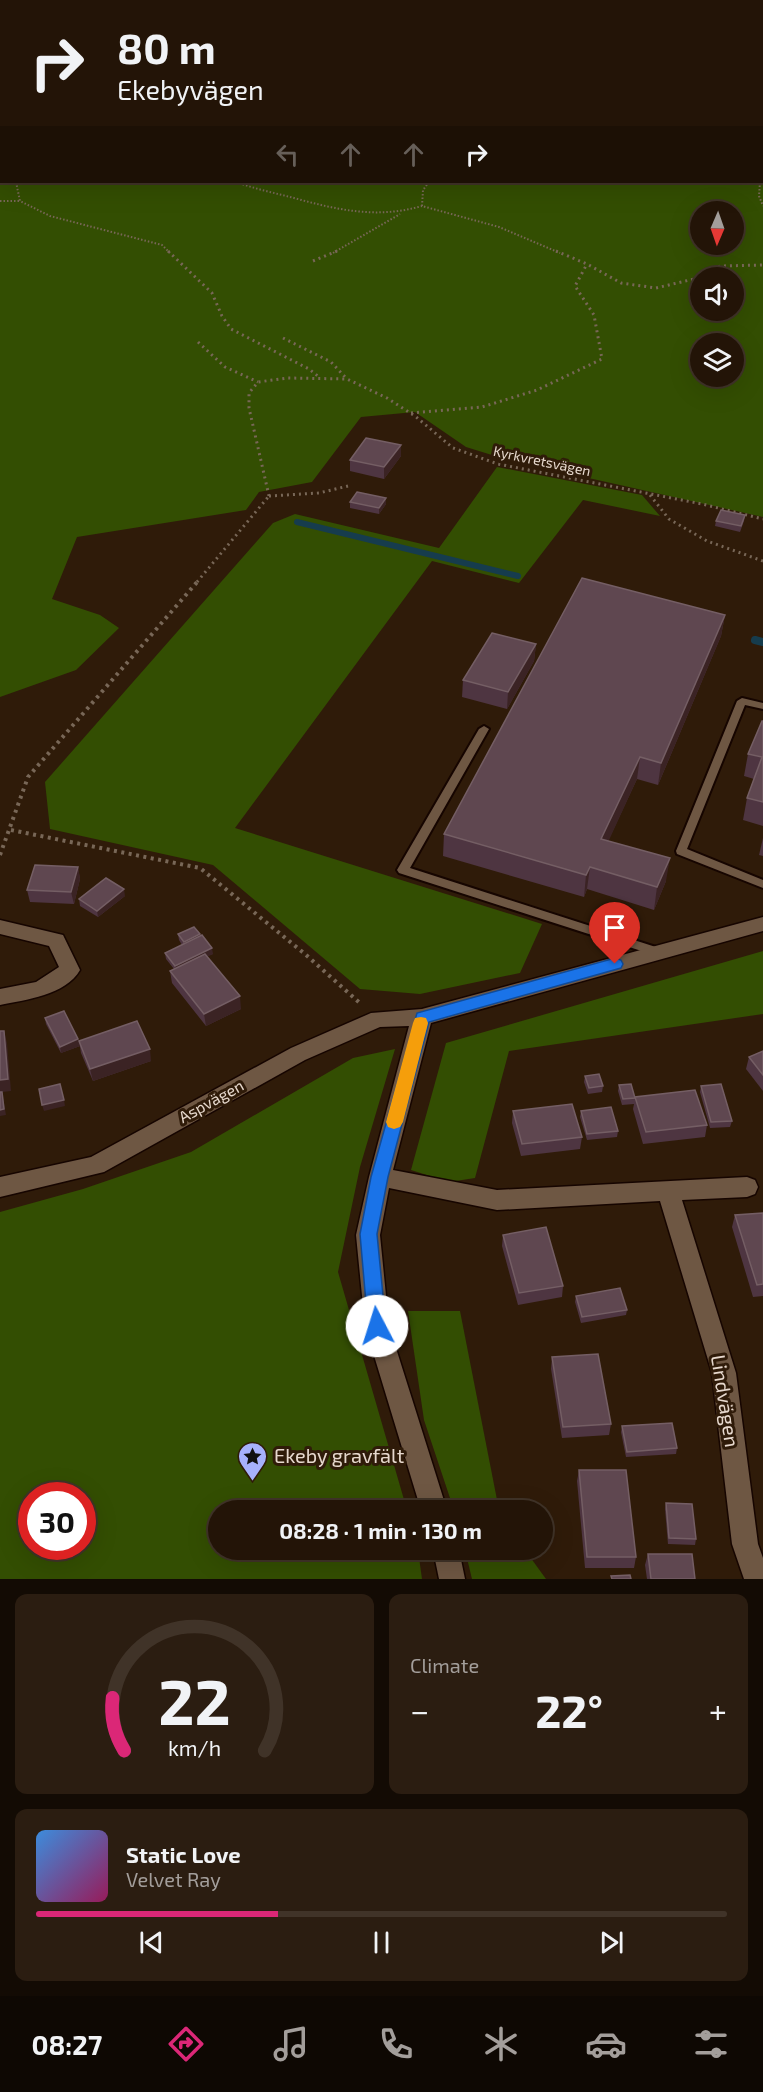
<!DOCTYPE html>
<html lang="en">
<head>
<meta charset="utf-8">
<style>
	body { margin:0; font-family:"Exo 2",sans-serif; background:#2b1d11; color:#f1f3f6; height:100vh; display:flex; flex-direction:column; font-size:22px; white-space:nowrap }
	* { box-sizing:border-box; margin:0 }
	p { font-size:20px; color:#a39e9b }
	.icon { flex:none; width:33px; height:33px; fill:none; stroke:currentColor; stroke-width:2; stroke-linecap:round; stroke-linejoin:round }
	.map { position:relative; height:1579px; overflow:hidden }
	.sheet { display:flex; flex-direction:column; gap:15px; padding:15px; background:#130b04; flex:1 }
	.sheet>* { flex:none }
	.hud { position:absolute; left:0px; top:0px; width:764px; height:183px; box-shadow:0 6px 24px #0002,0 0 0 2px #403328; background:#231407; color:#f1f3f6; overflow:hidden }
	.needle { width:39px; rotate:182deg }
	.controls { position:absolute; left:690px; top:201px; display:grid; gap:12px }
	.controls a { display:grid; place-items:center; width:54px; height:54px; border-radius:50%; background:#231407; box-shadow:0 6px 24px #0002,0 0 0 2px #403328; font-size:30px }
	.speed { position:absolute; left:18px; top:1482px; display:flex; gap:12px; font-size:30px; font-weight:700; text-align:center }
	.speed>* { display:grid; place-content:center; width:78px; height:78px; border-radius:50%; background:#231407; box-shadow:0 6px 24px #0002,0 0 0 2px #403328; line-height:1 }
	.speed .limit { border:9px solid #d22; background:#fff; color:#111 }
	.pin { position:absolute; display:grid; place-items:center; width:51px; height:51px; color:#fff; margin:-62px -26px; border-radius:50% 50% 50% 0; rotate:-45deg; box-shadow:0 0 6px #0007 }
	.pin .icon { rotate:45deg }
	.me { position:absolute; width:66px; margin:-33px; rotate:355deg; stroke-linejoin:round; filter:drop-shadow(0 0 4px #0008) }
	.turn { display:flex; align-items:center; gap:21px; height:126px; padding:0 18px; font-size:27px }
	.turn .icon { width:78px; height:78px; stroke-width:2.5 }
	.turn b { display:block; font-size:42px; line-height:51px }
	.lanes { display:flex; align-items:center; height:57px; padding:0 18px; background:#0003; justify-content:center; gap:30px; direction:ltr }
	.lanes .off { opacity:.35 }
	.big { font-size:45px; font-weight:700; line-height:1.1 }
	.sheet .card { flex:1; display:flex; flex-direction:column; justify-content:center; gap:9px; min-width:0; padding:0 21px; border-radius:12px; background:#2b1d11 }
	.sheet .dial { align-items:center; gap:0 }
	.dial svg { height:156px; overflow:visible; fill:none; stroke:#403328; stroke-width:7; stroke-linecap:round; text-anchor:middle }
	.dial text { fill:#f1f3f6; stroke:none }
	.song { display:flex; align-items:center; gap:18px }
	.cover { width:72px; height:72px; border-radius:9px; background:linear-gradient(135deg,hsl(210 70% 55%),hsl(330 70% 35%)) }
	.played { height:6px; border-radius:3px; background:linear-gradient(90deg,#db2777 35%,#403328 35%) }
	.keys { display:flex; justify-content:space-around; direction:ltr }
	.heat { display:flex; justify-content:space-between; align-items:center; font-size:33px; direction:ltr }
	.sheet .tiles { flex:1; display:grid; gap:15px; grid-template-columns:1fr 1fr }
	.card:last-child { grid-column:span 2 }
	.trip { position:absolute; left:208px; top:1500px; width:345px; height:60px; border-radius:30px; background:#231407; box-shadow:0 6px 24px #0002,0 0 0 2px #403328; font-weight:700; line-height:60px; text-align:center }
	.menu { display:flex; height:96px; justify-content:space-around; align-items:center; background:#0e0803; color:#a39e9b }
	.menu .icon { width:42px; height:42px }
	.menu .current { color:#db2777 }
	.menu b { font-size:27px; color:#f1f3f6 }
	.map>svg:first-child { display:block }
	.green { fill:#334e02; fill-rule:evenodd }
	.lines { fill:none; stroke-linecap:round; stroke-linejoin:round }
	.stream-far1 { stroke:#163c4d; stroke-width:6 }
	.stream { stroke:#163c4d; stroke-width:8 }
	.service-casing { stroke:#160500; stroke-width:4 }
	.minor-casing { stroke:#160500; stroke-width:3 }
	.path-far2 { stroke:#786757; stroke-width:2; stroke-dasharray:1.5 2; stroke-linecap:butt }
	.path-far1 { stroke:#786757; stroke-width:3; stroke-dasharray:2 4; stroke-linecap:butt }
	.path { stroke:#786757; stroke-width:4; stroke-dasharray:3 4.5; stroke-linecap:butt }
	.service { fill:#6e5743; fill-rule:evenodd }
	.minor { fill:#6e5743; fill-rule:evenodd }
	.wall { fill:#4e3541 }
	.shaded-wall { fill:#3b2324 }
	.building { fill:#5f4750; stroke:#745e64; stroke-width:1.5 }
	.route { fill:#1a73e8; stroke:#114b97; stroke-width:1.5 }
	.slow { fill:#f59e0b }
	.labels { text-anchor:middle; stroke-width:6; stroke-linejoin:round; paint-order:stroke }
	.far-street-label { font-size:14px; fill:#e7d9ce; stroke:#2f1b09 }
	.street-label { font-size:16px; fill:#e7d9ce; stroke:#2f1b09 }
	.near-street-label { font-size:20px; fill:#e7d9ce; stroke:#2f1b09 }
	.near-poi-label { font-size:20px; fill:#e7d9ce; stroke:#2f1b09; text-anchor:start }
</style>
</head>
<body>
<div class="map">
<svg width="763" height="1579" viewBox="0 0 763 1579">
	<rect width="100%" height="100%" fill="#2f1b09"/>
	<!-- green -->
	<g class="green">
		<path d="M262 0H763V517L508 460 466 447 415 412 361 417 312 482 259 492 246 510 77 537 52 599 100 615 119 628 76 670 0 697V127L2 182H762V2L258 1ZM700 212H734V244H700ZM700 278H734V310H700ZM700 344H734V376H700Z"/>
		<polygon points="497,467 642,495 660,516 583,500 519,583 432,561 235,828 542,924 520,973 420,994 360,989 213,865 50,829 45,782 273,523 295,514 439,548"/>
		<polygon points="763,951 763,1014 509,1051 475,1178 449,1182 411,1170 446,1043"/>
		<path d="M395 1049 360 1167 338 1272 407 1510H219V1550H418L422 1579H0V1212L83 1189 191 1152 353 1058ZM32 1496H82V1546H32Z"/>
		<polygon points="408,1311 460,1311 499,1510 454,1510 424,1420"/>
		<polygon points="465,1550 525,1550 546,1579 472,1579"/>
	</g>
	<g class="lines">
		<!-- stream-far1 -->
		<polyline class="stream-far1" points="297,522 518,576"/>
		<!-- stream -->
		<polyline class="stream" points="755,640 763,642"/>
		<defs>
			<g id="service">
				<polygon points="742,698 763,703 763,709 745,705 687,849 763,880 763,888 677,854 676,851 737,701"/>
				<polygon points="484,726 489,729 410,868 662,949 664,952 662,955 654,955 399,873 397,870 479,729"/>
			</g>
			<g id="minor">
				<polygon points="763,917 763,931 431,1023 393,1170 497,1190 747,1177 755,1180 758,1187 755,1194 747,1197 682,1200 736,1373 758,1544 763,1558 763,1579 744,1579 732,1544 712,1373 660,1201 497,1210 389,1188 380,1235 389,1326 447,1510 421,1510 365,1326 356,1235 369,1177 409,1026 380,1027 305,1060 104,1172 0,1197 0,1177 91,1157 291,1048 371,1013 422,1009"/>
				<path d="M0 920 63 935 80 970C66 995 25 1000 0 1005V989L36 982 59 967 49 946 0 934Z"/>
				<polygon points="433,1550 459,1550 465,1579 439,1579"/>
			</g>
		</defs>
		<!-- service casing -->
		<use href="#service" class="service-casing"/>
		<!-- minor casing -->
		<use href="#minor" class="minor-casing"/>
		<!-- path-far2 -->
		<g class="path-far2">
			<polyline points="16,182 20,201 50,216 162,245 170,253"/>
			<path d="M236 182C255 189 275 193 294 198 338 210 377 219 422 206"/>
			<polyline points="429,182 423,190 422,206 499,227 560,253"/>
			<polyline points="760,182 759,196 763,206"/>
			<polyline points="0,201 20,201"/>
			<polyline points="333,253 400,214"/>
		</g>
		<!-- path-far1 -->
		<g class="path-far1">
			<polyline points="168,251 212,293 222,316 231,329 309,369 319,377"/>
			<polyline points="556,251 587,264 621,283 656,288 694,279 720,266 763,265"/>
			<polyline points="313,261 337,251"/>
			<polyline points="283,338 331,362 346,378"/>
			<polyline points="198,342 225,367 258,382"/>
			<polyline points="411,413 482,407 537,390 602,359 594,315 575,286 587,264"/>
			<polyline points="650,495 669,519 707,541 763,561"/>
			<polyline points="269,496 249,408 249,393 258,382 288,378 347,379 387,398 415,416 453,448 498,464 702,504 763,519"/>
			<polyline points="269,496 319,493 348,486"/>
			<polyline points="197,582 269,496"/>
		</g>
		<!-- path -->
		<g class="path">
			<polyline points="11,830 200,868 305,954 361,1004"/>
			<polyline points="0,855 28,777 198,581"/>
		</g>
		<!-- service -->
		<use href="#service" class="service"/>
		<!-- minor -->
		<use href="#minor" class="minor"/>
	</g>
	<!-- wall -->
	<g class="wall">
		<polygon points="401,445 401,456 384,479 350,471 350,460"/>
		<polygon points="386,498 386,504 379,514 350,508 350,502"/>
		<polygon points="745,515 744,521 740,532 715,526 716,521"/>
		<polygon points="725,615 721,636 658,785 637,779 608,841 666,881 654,910 587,889 584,897 443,856 444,834"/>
		<polygon points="536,644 534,661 507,709 462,697 463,680"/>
		<polygon points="763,721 763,826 743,820 747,798 754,779 744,776 748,754"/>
		<polygon points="763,838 763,856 759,855"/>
		<polygon points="78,867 80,879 74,904 30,902 27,890"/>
		<polygon points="125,896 98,917 80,906 79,899"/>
		<polygon points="178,934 200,936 213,954 207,956 241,1009 206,1026 172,983 170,971 174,969 166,959 165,953 182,945 179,940"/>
		<polygon points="45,1018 78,1039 80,1046 61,1053 46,1024"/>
		<polygon points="79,1041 151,1061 93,1081 81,1053"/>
		<polygon points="763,1051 763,1091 746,1069 749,1057"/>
		<polygon points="585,1076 603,1086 602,1092 588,1094 584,1082"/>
		<polygon points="619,1085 635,1097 707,1125 705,1137 643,1144 633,1109 634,1104 622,1105 618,1091"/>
		<polygon points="701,1086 732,1121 730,1127 710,1128 700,1092"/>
		<polygon points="513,1111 582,1137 580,1149 521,1156 512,1123"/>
		<polygon points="581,1111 618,1131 617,1137 587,1140 580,1117"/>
		<polygon points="763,1213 763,1296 753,1297 732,1227 735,1215"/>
		<polygon points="503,1235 563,1286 562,1297 518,1305 502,1246"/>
		<polygon points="576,1296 627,1310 626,1315 581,1323 575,1302"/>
		<polygon points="552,1357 611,1424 609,1435 562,1438 551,1369"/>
		<polygon points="622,1426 677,1448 676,1454 626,1457 621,1432"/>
		<polygon points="579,1470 636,1557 634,1568 585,1568 577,1481"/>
		<polygon points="666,1503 696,1539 695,1545 668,1544 665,1509"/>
		<polygon points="648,1554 695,1579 647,1579 645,1565"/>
	</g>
	<!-- shaded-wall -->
	<g class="shaded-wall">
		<polygon points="401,445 401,456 384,479 384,467"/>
		<polygon points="386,498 386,504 379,514 379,508"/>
		<polygon points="725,615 721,636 658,785 661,763"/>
		<polygon points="536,644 534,661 507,709 508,692"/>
		<polygon points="640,757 637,779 599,862 601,839"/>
		<polygon points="670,858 666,881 654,910 657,887"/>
		<polygon points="78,867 80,879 74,904 71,892"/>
		<polygon points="590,867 587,889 584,897 586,875"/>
		<polygon points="124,889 125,896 98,917 97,911"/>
		<polygon points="200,934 200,940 185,948 184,942"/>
		<polygon points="212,948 213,954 176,972 175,966"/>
		<polygon points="240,996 241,1009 206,1026 204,1014"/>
		<polygon points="4,1031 7,1043 11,1091 2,1092 6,1115 0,1116 0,1080"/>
		<polygon points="78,1039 80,1046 61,1053 60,1047"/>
		<polygon points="150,1049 151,1061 93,1081 90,1069"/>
		<polygon points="64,1100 65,1106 44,1111 42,1105"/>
	</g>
	<!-- building -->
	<g class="building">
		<polygon points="366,438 401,445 384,467 350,460"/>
		<polygon points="357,492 386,498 379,508 350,502"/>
		<polygon points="721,510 745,515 741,526 716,521"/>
		<polygon points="582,578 725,615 661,763 640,757 601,839 670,858 657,887 590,867 586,875 444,834"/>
		<polygon points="492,633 536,644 508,692 463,680"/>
		<polygon points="762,721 763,721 763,802 747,798 762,757 748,754"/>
		<polygon points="35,865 78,867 71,892 27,890"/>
		<polygon points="106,878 124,889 97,911 79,899"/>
		<polygon points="194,927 200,934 184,942 178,934"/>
		<polygon points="202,935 212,948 175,966 165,953"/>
		<polygon points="205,954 240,996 204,1014 170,971"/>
		<polygon points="64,1011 78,1039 60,1047 45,1018"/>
		<polygon points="137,1021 150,1049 90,1069 79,1041"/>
		<polygon points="0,1031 4,1031 8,1079 0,1080"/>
		<polygon points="763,1051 763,1075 749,1057"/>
		<polygon points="599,1074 603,1086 589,1088 585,1076"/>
		<polygon points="60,1084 64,1100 42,1105 39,1089"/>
		<polygon points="631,1084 635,1098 623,1099 619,1085"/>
		<polygon points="721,1084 732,1121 711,1122 701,1086"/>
		<polygon points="695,1090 707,1125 646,1132 635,1097"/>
		<polygon points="0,1092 2,1092 4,1109 0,1110"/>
		<polygon points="572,1104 582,1137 522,1144 513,1111"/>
		<polygon points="611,1107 618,1131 587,1134 581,1111"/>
		<polygon points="763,1213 763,1284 757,1285 735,1215"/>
		<polygon points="546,1227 563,1286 519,1293 503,1235"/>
		<polygon points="620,1288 627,1310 582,1317 576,1296"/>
		<polygon points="598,1354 611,1424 563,1427 552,1357"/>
		<polygon points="672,1423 677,1448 627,1452 622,1426"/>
		<polygon points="579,1470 626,1470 636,1557 587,1557"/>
		<polygon points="666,1503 692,1504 696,1539 669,1538"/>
		<polygon points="648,1554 692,1554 695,1579 651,1579"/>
		<polygon points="630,1575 631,1579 612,1579 611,1576"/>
	</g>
	<!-- route -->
	<polygon class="route" points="615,958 621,960 623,964 621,968 429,1022 388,1177 377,1234 386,1326 383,1332 377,1334 370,1332 368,1326 360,1234 371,1177 417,1013"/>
	<!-- slow -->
	<polygon class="slow" points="421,1017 426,1018 428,1023 403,1122 400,1127 394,1129 388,1127 386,1122 413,1023 415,1018"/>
	<!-- icons -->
	<defs>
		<symbol id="sight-pin" viewBox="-11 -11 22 30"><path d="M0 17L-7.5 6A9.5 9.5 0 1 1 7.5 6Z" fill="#a6b1fc" stroke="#2f1b09"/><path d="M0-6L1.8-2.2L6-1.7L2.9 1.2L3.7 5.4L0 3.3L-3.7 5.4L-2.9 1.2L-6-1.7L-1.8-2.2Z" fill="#111"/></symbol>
	</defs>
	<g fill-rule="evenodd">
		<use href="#sight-pin" x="236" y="1440" width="33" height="45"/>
	</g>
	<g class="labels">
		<!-- far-street labels -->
		<g class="far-street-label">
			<text transform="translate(542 461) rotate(12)" y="5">Kyrkvretsvägen</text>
		</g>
		<!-- street labels -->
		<g class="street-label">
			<text transform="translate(211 1101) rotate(-29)" y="6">Aspvägen</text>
		</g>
		<!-- near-street labels -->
		<g class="near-street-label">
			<text transform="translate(725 1401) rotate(81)" y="7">Lindvägen</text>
		</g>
		<!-- near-poi labels -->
		<g class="near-poi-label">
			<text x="274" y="1463">Ekeby gravfält</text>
		</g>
	</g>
</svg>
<div class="controls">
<a><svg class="needle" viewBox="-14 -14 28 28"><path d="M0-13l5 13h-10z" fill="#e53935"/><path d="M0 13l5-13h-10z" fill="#a39e9b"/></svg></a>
<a><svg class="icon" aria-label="sound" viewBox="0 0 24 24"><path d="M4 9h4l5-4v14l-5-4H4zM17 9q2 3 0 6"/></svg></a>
<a><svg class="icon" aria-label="layers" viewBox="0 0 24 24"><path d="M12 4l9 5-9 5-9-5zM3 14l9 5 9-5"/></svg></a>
</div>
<div class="speed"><div class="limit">30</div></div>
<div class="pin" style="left:615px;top:964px;background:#d93025"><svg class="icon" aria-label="arrive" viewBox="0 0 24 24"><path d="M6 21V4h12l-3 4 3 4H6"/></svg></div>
<svg class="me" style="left:377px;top:1326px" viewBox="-20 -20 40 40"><circle r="19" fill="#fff"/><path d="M0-13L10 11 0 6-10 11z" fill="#1a73e8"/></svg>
<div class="trip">08:28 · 1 min · 130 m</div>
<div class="hud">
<div class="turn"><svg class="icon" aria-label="right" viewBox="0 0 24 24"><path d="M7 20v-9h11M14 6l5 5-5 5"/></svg><div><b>80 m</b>Ekebyvägen</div></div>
<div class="lanes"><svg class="icon off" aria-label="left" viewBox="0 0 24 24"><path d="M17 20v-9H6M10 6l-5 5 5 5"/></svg><svg class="icon off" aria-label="ahead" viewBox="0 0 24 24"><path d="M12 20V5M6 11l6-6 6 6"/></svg><svg class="icon off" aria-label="ahead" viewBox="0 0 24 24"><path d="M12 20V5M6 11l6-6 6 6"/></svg><svg class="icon" aria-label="right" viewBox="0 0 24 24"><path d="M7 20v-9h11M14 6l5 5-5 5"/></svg></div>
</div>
</div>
<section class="sheet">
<div class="tiles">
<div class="card dial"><svg viewBox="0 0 100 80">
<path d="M14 69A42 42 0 1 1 86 69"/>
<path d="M14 69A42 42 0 0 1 8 42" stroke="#db2777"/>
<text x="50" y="56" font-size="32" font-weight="700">22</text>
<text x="50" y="72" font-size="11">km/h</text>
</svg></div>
<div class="card"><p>Climate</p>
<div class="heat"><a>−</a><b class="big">22°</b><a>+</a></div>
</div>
<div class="card">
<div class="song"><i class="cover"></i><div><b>Static Love</b><p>Velvet Ray</p></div></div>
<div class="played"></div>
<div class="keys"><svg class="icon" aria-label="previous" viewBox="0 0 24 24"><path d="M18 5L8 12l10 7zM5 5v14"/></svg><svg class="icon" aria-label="pause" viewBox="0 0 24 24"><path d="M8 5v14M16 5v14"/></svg><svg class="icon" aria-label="next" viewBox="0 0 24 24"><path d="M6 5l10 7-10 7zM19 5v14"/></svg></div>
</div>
</div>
</section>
<nav class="menu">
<b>08:27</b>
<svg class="icon current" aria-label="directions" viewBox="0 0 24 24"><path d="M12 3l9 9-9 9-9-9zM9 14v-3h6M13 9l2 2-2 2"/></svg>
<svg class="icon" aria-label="music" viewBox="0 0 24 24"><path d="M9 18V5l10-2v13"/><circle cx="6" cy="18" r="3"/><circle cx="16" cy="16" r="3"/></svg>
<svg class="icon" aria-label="phone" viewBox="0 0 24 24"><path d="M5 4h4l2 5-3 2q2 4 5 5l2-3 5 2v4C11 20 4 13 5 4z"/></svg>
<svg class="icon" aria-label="climate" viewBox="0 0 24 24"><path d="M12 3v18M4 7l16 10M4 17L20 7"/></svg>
<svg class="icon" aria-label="car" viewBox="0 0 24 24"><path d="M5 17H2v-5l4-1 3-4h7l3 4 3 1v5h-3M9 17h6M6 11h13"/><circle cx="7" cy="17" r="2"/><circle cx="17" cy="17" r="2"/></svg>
<svg class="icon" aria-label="filters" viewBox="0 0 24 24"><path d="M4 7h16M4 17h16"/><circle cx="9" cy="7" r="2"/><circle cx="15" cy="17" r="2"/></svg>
</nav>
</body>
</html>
